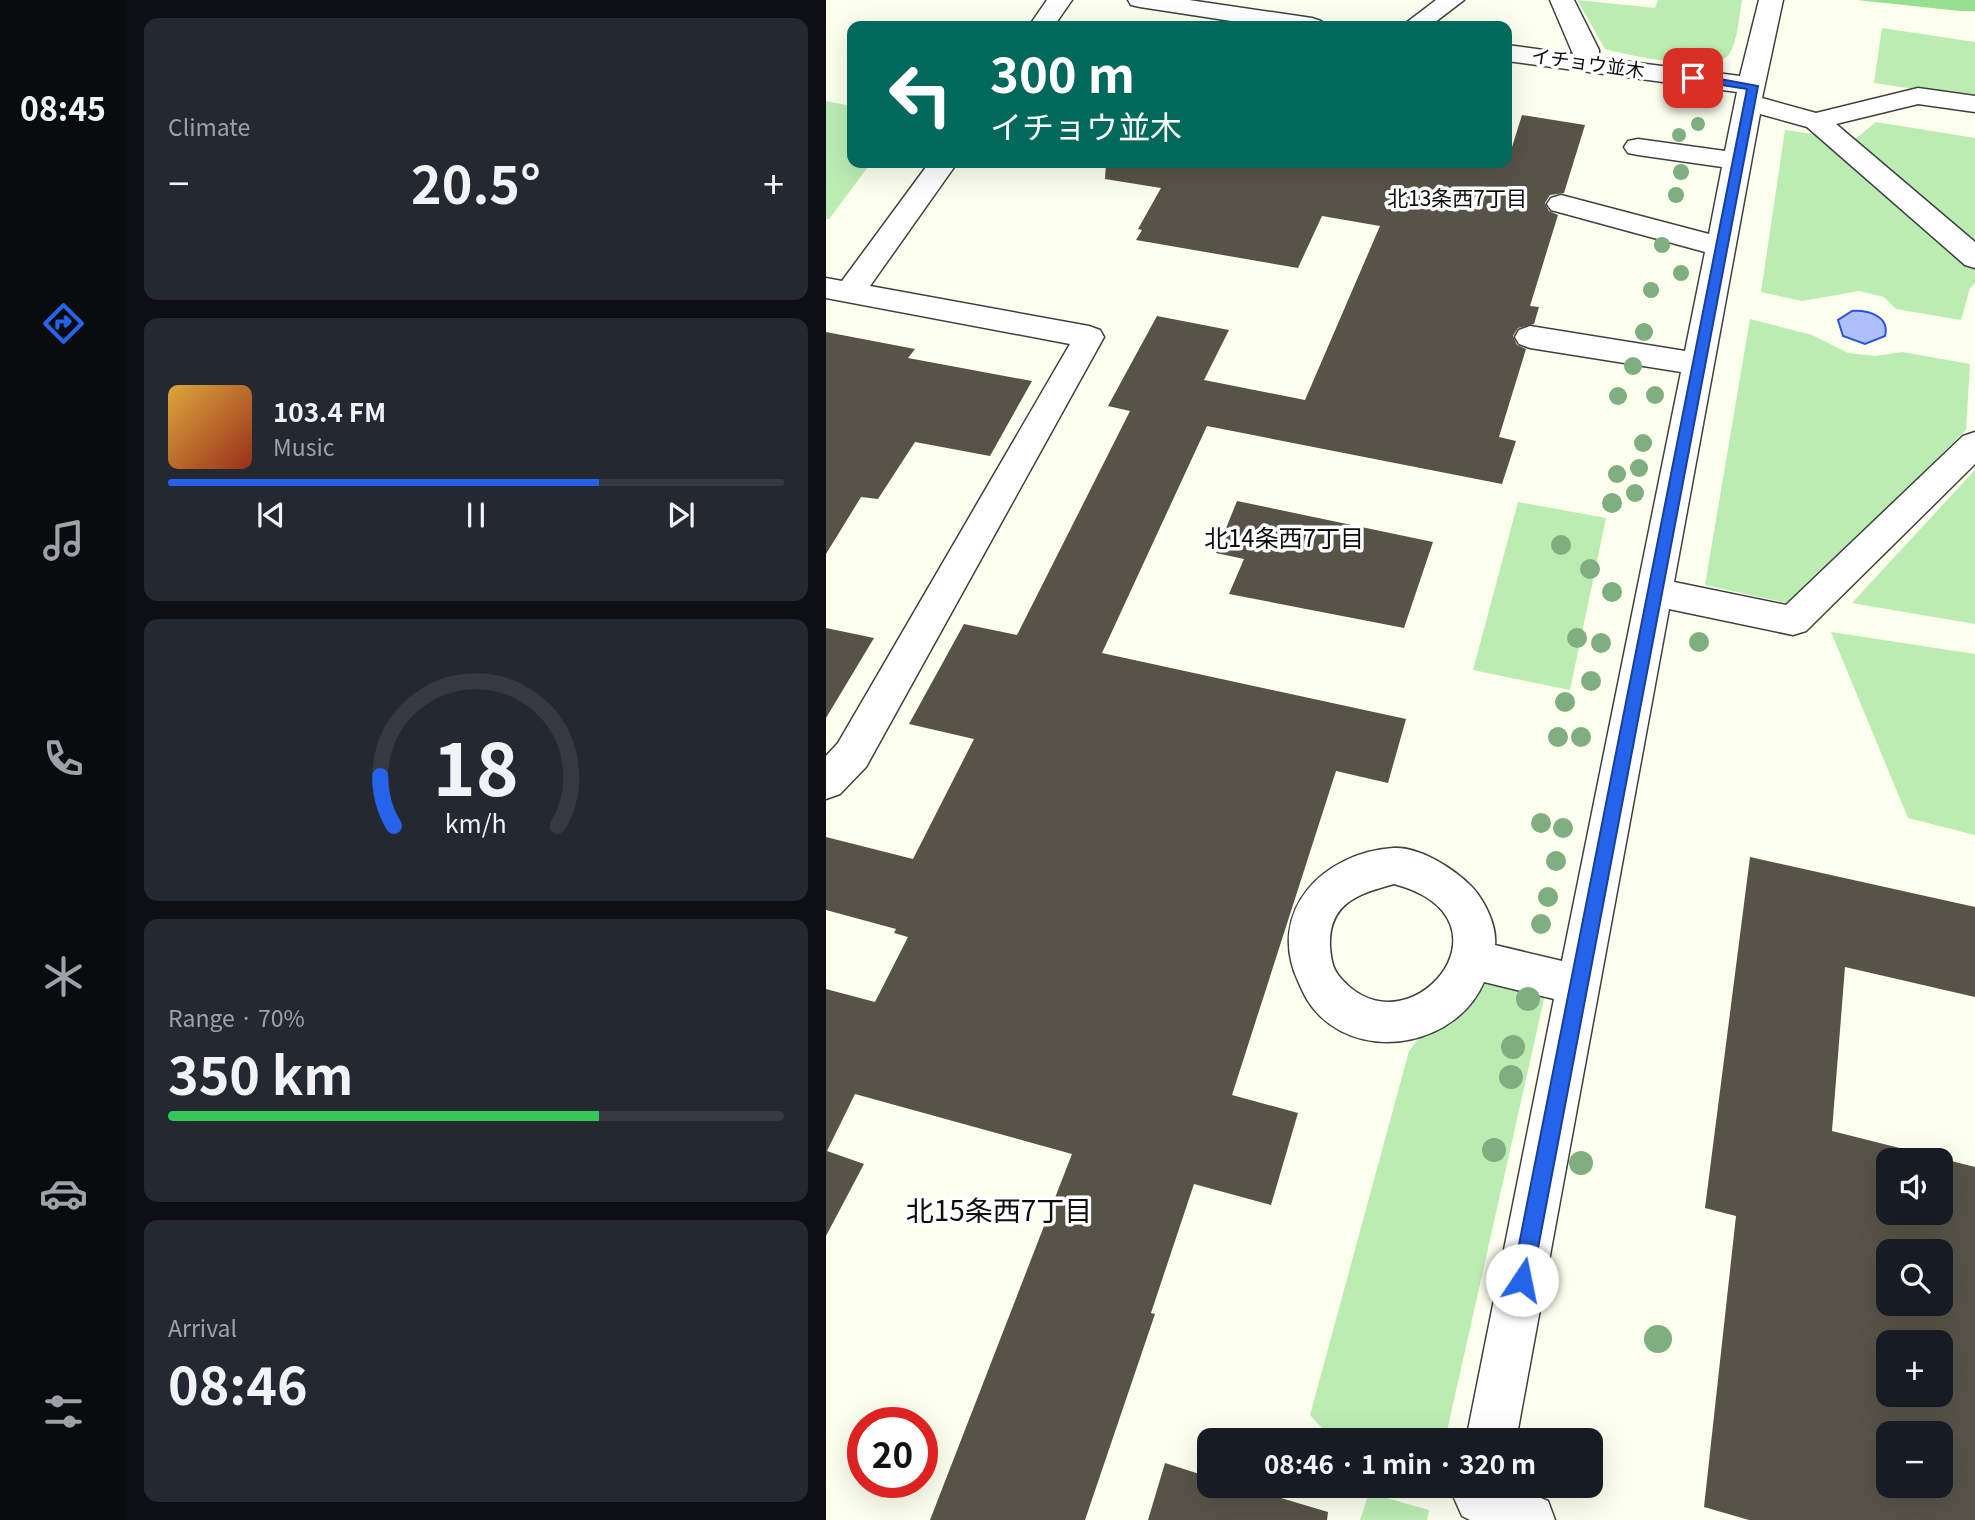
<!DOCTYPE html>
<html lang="en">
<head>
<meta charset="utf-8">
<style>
	body { margin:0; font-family:Georgia,"Noto Sans JP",serif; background:#242831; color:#f1f3f6; height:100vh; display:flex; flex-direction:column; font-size:26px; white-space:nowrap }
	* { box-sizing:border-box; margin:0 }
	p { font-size:23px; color:#9ea1a6 }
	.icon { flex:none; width:38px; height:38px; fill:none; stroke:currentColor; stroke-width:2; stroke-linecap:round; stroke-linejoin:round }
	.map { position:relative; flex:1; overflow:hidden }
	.drawer { display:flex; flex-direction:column; gap:18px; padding:18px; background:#0d0f14; width:700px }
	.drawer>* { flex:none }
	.hud { position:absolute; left:21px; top:21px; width:665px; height:147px; border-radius:14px; box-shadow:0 7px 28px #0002; background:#00695c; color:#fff; overflow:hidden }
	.controls { position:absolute; left:1050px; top:1148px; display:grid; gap:14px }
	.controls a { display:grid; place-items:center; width:77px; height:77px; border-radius:14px; background:#171b24; box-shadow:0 7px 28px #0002; font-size:35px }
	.speed { position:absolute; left:21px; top:1407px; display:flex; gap:14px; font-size:35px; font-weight:700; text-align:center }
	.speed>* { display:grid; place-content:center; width:91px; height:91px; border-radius:50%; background:#171b24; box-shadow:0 7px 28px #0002; line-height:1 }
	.speed .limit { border:10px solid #d22; background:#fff; color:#111 }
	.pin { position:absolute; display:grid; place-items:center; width:60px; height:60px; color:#fff; margin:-30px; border-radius:14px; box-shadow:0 4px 10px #0006 }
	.me { position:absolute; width:77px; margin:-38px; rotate:11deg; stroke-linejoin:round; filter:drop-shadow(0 0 5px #0008) }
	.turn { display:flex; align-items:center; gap:24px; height:147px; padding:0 28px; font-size:32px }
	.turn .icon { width:91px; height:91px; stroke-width:2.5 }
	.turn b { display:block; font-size:49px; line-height:60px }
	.big { font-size:52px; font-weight:700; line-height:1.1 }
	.drawer .widget { flex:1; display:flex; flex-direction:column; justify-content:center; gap:10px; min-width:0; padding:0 24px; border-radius:14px; background:#242831 }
	.drawer .dial { align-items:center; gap:0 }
	.dial svg { height:182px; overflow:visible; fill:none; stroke:#363941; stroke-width:7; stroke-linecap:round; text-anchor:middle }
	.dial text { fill:#f1f3f6; stroke:none }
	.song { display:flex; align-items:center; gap:21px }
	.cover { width:84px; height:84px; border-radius:10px; background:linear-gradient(135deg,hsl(40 70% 55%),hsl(10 70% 35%)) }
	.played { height:7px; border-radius:4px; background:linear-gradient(90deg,#2563eb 70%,#363941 70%) }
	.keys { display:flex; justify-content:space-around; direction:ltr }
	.heat { display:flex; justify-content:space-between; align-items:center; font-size:38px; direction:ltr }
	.charge { height:10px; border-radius:5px; background:linear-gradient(90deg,#34c759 70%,#363941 0) }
	.trip { position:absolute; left:371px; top:1428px; width:406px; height:70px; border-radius:14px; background:#171b24; box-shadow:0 7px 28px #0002; font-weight:700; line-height:70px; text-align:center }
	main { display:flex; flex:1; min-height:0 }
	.menu { display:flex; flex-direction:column; width:126px; justify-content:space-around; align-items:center; background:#090b0e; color:#9ea1a6 }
	.menu .icon { width:49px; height:49px }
	.menu .current { color:#2563eb }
	.menu b { font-size:32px; color:#f1f3f6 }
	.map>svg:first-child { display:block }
	.green { fill:#bbedb3 }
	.forest { fill:#97df91 }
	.water { fill:#adc0fc; stroke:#2d54d9; stroke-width:2 }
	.building { fill:#575348; fill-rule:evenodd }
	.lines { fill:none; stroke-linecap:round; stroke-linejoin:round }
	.minor-casing { stroke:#404040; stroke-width:3 }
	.minor { fill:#fff; fill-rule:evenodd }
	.tree { fill:#7fae80 }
	.route { fill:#2563eb; stroke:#184099; stroke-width:2 }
	.labels { text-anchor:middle; stroke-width:7; stroke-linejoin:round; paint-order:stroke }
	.far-street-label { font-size:19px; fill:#0d0d0d; stroke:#fff }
	.far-neighbourhood-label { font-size:21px; fill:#0d0d0d; stroke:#fff }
	.neighbourhood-label { font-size:24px; fill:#0d0d0d; stroke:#fff }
	.near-neighbourhood-label { font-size:28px; fill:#0d0d0d; stroke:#fff }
</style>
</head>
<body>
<main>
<nav class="menu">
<b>08:45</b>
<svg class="icon current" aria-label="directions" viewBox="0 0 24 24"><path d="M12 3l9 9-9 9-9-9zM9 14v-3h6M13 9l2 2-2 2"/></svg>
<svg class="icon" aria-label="music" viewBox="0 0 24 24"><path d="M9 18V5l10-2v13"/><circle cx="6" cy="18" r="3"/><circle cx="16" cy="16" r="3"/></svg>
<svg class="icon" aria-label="phone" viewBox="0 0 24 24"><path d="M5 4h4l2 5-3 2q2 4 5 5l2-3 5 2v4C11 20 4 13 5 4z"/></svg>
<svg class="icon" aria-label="climate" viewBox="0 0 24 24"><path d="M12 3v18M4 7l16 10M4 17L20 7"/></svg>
<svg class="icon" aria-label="car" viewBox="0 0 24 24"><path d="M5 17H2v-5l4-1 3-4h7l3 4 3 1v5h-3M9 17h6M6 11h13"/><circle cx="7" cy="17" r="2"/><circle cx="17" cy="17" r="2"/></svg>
<svg class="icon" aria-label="filters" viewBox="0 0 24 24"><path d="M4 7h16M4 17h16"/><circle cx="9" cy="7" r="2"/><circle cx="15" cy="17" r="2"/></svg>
</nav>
<section class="drawer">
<div class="widget"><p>Climate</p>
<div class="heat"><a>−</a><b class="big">20.5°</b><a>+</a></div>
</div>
<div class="widget">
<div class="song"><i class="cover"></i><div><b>103.4 FM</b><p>Music</p></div></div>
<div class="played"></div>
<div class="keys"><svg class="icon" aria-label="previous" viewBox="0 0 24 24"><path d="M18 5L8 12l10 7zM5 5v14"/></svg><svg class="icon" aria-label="pause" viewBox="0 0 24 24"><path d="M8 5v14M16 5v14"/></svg><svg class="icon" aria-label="next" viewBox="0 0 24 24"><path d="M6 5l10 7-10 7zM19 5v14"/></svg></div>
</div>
<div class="widget dial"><svg viewBox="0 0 100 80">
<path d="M14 69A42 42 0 1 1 86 69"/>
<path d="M14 69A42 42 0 0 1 8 47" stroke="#2563eb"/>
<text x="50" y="56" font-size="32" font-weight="700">18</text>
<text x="50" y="72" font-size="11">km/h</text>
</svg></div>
<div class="widget"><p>Range · 70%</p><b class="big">350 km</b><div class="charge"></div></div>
<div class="widget"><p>Arrival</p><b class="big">08:46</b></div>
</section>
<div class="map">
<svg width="1149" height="1520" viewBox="0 0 1149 1520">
	<rect width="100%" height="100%" fill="#fcffed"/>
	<!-- green -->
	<g class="green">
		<path d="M751 0 829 8 832 0H916C913 16 912 39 904 53 893 75 800 55 779 49Z"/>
		<polygon points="1056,28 1149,42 1149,98 1048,83"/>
		<polygon points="0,101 26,106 26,163 45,163 3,219 0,219"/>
		<polygon points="1050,122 1149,138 1149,283 1144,288 1135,320 1070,309 1058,297 1033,291 976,301 935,292 959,130 1028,140"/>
		<polygon points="924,319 986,335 1022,353 1049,356 1076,352 1144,364 1140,430 966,604 879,585"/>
		<polygon points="1149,470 1149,624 1026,603"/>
		<polygon points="692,502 780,518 744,690 647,670"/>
		<polygon points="1005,632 1149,654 1149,835 1082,818"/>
		<polygon points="665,981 720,990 619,1440 506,1439 484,1415 583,1051 618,1004"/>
		<polygon points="543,1493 603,1510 601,1520 534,1520"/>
	</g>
	<!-- forest -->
	<polygon class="forest" points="1031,0 1149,0 1149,11 1134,11"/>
	<!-- water -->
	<path class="water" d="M1026 311C1042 310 1064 316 1059 336L1039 344 1017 336 1012 320Z"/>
	<!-- building -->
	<g class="building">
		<polygon points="696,115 759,125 738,193 724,195 719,203 723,211 732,215 704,306 713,307 708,324 692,328 687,336 691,345 700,349 673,437 690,441 676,484 381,426 276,653 580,719 562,783 510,771 406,1095 472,1113 445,1205 368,1184 325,1313 329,1314 259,1520 104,1520 246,1154 29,1094 1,1151 38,1164 0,1236 0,989 49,1002 82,937 68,933 70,929 0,910 0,837 87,859 148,739 83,724 138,624 191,635 304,411 282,406 331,316 403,330 378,380 479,400 554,226 496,216 472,268 310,240 316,230 312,229 335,188 279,179 280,163 681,163"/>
		<polygon points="0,332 89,349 82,358 206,381 164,456 89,442 52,499 35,497 0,554"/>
		<polygon points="411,501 607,542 578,628 403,594 418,559 390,553"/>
		<polygon points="0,628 48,638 0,718"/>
		<path d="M924 857 1149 907V997L1019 967 1006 1131 1149 1167V1520H923L878 1507 910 1216 879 1208ZM1062 1160H1115V1213H1062ZM1062 1251H1115V1304H1062ZM1062 1342H1115V1395H1062ZM1062 1433H1115V1486H1062Z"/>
		<polygon points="339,1463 383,1477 383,1486 414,1486 502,1512 501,1520 322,1520"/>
	</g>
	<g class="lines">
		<defs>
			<g id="minor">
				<polygon points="221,0 246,0 228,26 203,26"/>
				<polygon points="302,0 363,0 486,18 495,21 499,26 438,26 314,7 305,5"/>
				<polygon points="610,0 638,0 604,26 576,26"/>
				<path d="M724 0H748L773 50V58L914 76 933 0H957L936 98 990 113 1092 88 1149 96V112L1092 104 1010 124 1149 242V268L1139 265 981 127 934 114 848 582 960 605 1137 436 1149 432V464L980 631 967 635 843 609 690 1440H640L728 999 658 982C632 1043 543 1063 494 1016 483 1005 478 995 472 981 440 911 497 853 567 848 593 846 629 869 646 887 659 901 671 926 669 945L736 961 855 372 704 348 693 344 689 337 693 330 704 326 859 351 879 252 725 210 721 204 725 198 735 195 883 234 896 167 812 155 802 153 798 147 802 141 812 139 899 151 911 92 681 61V45L747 54ZM568 884C700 919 580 1059 513 976 506 968 505 957 504 947 502 903 532 894 568 884Z"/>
				<polygon points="103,163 131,163 44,286 263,326 274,330 278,337 40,767 14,794 0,799 0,756 12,743 244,344 0,298 0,278 16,281"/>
				<polygon points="633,1486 686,1486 722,1501 729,1520 644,1520 636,1516 628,1498"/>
			</g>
		</defs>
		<!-- minor casing -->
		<use href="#minor" class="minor-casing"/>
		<!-- minor -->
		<use href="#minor" class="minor"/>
	</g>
	<!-- trees -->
	<g class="tree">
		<circle cx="872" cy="124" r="7"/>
		<circle cx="853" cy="135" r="7"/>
		<circle cx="855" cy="172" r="8"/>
		<circle cx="850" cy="195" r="8"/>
		<circle cx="836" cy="245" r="8"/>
		<circle cx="855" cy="273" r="8"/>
		<circle cx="825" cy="290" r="8"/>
		<circle cx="818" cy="332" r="9"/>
		<circle cx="807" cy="366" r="9"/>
		<circle cx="829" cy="395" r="9"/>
		<circle cx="792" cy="396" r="9"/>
		<circle cx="817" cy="443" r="9"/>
		<circle cx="813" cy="468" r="9"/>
		<circle cx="791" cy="474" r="9"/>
		<circle cx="809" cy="493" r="9"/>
		<circle cx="786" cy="503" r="10"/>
		<circle cx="735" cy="545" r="10"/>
		<circle cx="764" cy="569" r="10"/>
		<circle cx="786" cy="592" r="10"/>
		<circle cx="751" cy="638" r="10"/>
		<circle cx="873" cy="642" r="10"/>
		<circle cx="775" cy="643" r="10"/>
		<circle cx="765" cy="681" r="10"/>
		<circle cx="739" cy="702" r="10"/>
		<circle cx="732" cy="737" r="10"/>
		<circle cx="755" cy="737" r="10"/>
		<circle cx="715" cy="823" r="10"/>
		<circle cx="737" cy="828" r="10"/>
		<circle cx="730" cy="861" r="10"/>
		<circle cx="722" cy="897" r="10"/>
		<circle cx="715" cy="924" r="10"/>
		<circle cx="702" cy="999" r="12"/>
		<circle cx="687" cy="1047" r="12"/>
		<circle cx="685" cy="1077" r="12"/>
		<circle cx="668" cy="1150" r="12"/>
		<circle cx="755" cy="1163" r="12"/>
		<circle cx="832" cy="1339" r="14"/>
	</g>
	<!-- route -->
	<polygon class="route" points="867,74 932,86 706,1280 703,1287 696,1290 689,1287 686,1280 921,89 864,80 864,75"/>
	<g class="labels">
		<!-- far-street labels -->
		<g class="far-street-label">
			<text transform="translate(762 63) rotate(8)" y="7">イチョウ並木</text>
		</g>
		<!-- far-neighbourhood labels -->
		<g class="far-neighbourhood-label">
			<text x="631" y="206">北13条西7丁目</text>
		</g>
		<!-- neighbourhood labels -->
		<g class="neighbourhood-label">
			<text x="458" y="547">北14条西7丁目</text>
		</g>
		<!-- near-neighbourhood labels -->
		<g class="near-neighbourhood-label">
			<text x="173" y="1221">北15条西7丁目</text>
		</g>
	</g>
</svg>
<div class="controls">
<a><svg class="icon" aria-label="sound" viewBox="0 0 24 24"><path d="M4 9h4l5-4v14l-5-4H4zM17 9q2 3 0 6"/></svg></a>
<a><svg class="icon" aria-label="search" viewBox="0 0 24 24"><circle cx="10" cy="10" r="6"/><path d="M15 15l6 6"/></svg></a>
<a>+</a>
<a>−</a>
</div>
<div class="speed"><div class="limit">20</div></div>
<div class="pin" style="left:867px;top:78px;background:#d93025"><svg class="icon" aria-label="arrive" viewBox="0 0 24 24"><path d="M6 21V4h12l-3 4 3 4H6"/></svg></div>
<svg class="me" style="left:696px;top:1280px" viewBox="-20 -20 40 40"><circle r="19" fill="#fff"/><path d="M0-13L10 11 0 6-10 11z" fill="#2563eb"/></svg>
<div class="trip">08:46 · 1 min · 320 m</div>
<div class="hud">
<div class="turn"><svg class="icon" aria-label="left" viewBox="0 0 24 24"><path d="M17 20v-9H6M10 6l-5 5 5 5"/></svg><div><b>300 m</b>イチョウ並木</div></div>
</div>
</div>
</main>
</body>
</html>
